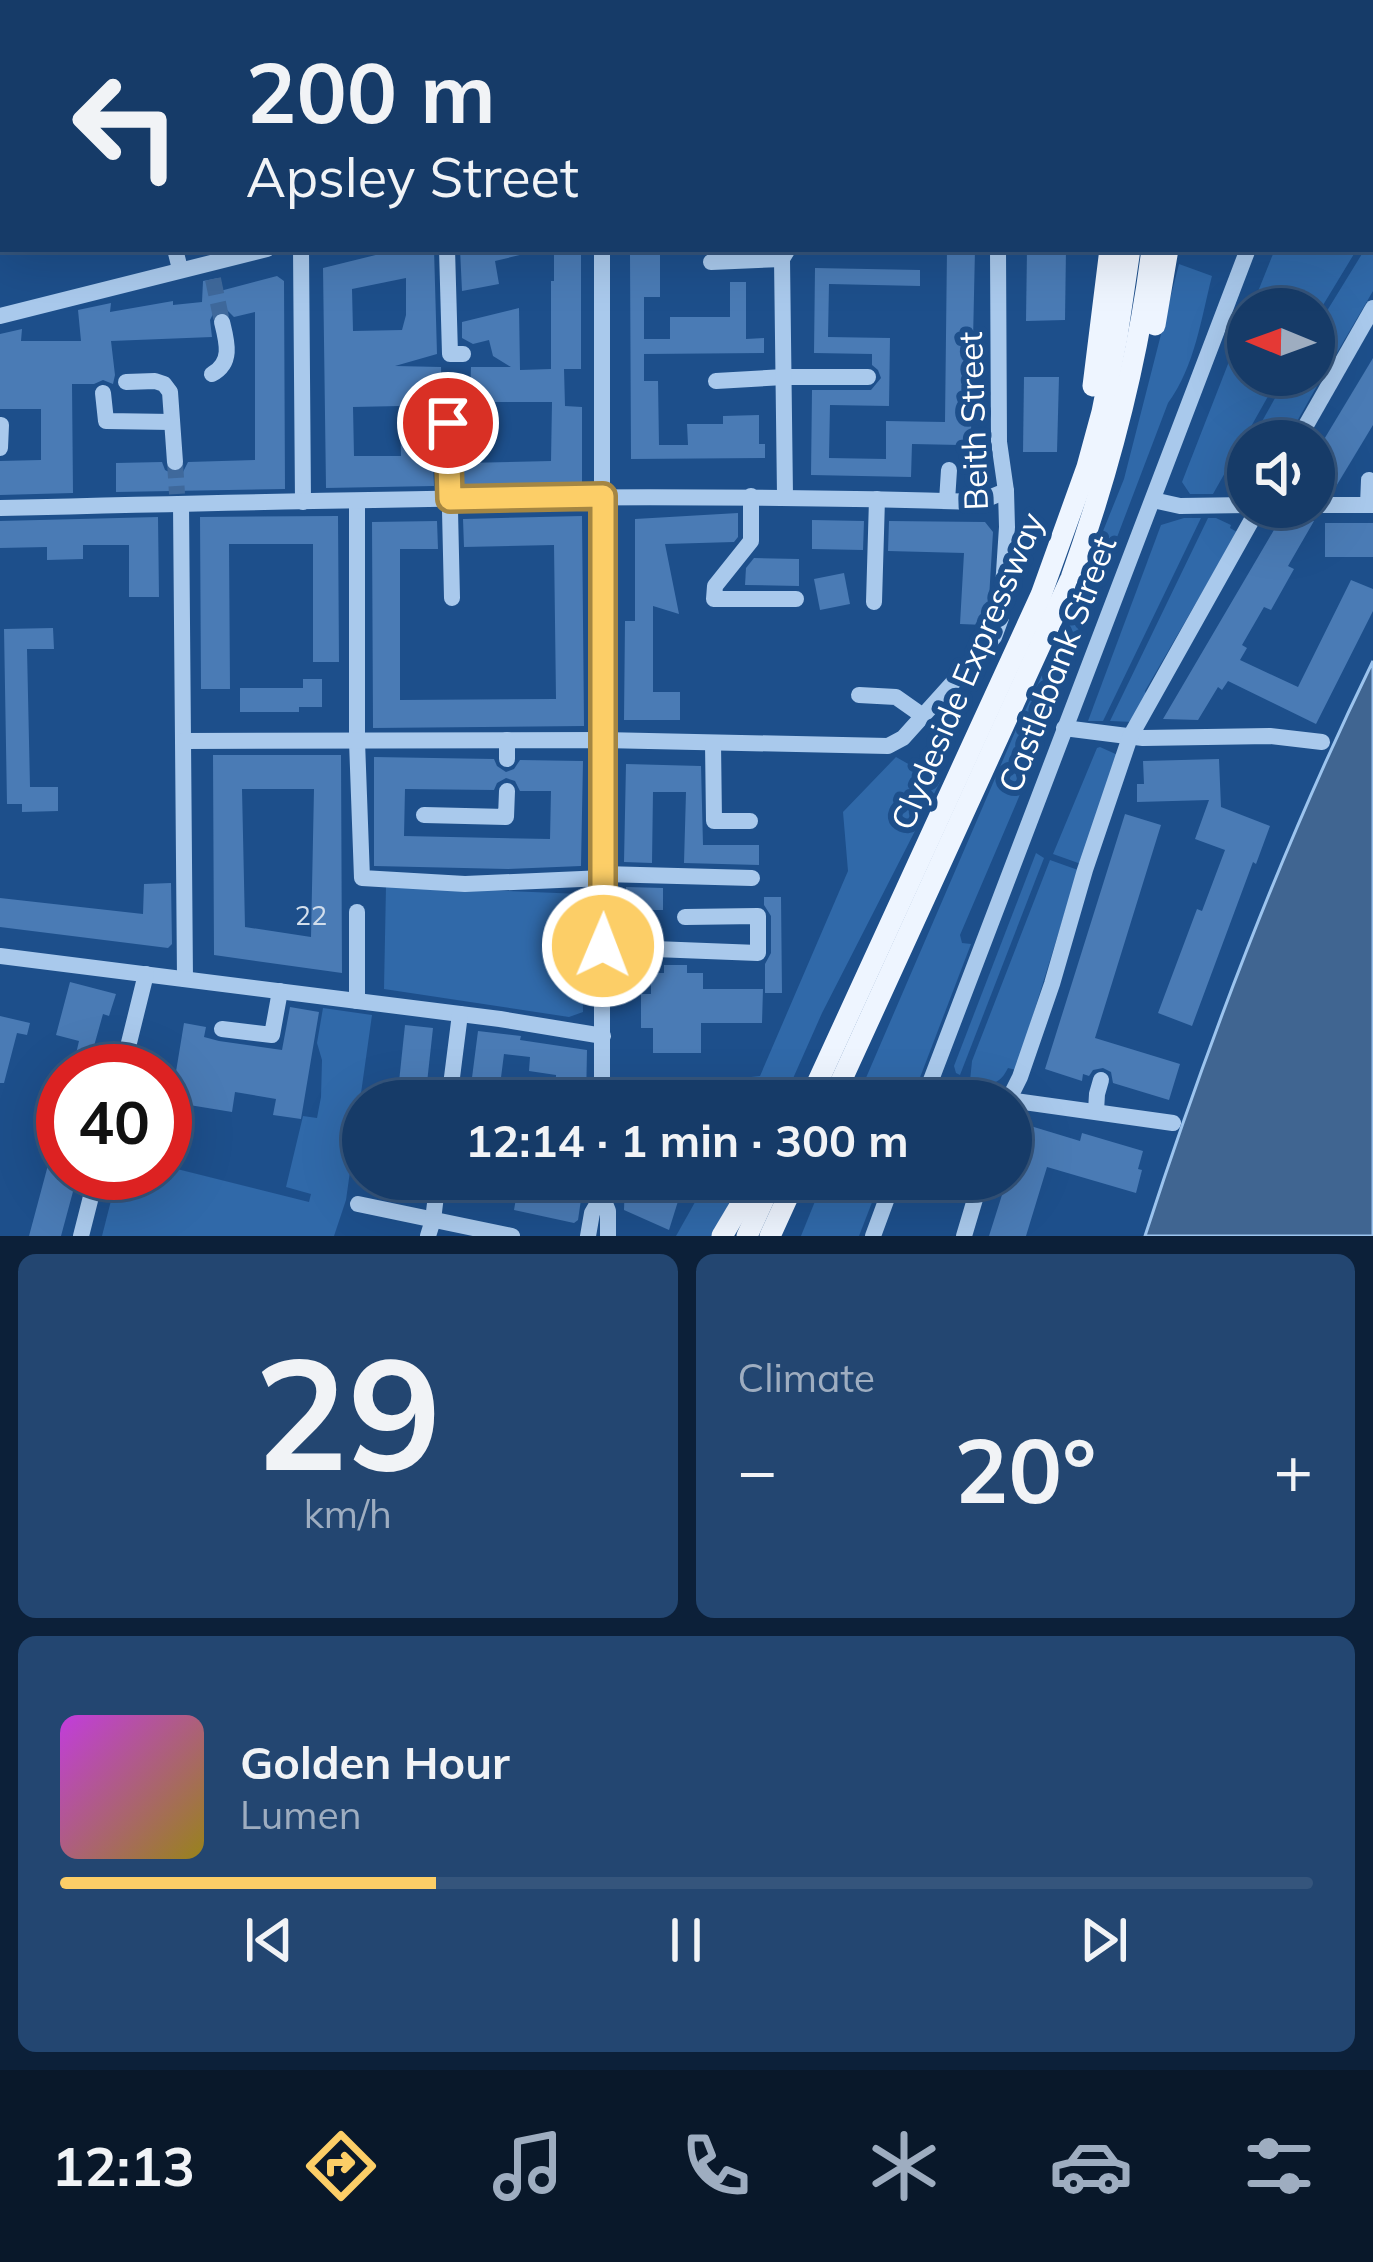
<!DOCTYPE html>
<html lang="en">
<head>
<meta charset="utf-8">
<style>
	body { margin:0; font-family:Mulish,sans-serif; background:#234671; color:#f1f3f6; height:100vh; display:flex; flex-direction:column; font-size:45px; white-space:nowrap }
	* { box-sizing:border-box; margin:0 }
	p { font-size:39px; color:#9eadc0 }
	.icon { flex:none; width:66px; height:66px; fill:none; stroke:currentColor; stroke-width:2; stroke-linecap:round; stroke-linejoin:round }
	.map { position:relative; height:1236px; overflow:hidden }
	.side { display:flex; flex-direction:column; gap:18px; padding:18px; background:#0c2039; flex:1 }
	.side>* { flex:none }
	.banner { position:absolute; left:0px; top:0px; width:1374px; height:252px; box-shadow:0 12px 48px #0002,0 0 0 3px #35557c; background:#163b68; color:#f1f3f6; overflow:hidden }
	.needle { width:78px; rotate:271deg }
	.tools { position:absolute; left:1227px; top:288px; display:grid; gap:24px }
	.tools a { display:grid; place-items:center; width:108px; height:108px; border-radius:50%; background:#163b68; box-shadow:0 12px 48px #0002,0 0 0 3px #35557c; font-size:60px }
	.speed { position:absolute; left:36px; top:1044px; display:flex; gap:24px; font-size:60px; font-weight:700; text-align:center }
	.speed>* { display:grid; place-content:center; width:156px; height:156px; border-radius:50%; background:#163b68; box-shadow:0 12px 48px #0002,0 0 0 3px #35557c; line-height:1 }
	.speed .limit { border:18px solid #d22; background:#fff; color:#111 }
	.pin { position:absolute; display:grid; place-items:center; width:102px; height:102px; color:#fff; margin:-51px; border:6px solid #fff; border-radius:50%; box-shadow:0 3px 12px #0007 }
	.me { position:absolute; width:132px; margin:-66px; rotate:1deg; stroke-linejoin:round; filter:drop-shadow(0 0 9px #0008) }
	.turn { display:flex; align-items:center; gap:42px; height:252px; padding:0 48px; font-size:54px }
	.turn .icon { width:156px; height:156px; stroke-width:2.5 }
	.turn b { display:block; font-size:84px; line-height:102px }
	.big { font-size:90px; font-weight:700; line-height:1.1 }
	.side .tile { flex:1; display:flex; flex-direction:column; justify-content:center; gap:18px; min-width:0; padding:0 42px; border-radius:18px; background:#234671 }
	.side .dial { align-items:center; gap:0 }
	.dial b { font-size:156px; line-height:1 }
	.song { display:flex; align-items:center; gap:36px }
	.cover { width:144px; height:144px; border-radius:18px; background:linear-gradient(135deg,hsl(290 70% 55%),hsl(50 70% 35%)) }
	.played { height:12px; border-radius:6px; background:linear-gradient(90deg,#fcce67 30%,#35557c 30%) }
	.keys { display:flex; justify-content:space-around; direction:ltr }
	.heat { display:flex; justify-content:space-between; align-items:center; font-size:66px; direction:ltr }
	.side .tiles { flex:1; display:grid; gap:18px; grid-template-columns:1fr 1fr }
	.tile:last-child { grid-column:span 2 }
	.trip { position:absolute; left:342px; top:1080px; width:690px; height:120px; border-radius:60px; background:#163b68; box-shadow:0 12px 48px #0002,0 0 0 3px #35557c; font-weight:700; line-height:120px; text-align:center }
	.tabs { display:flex; height:192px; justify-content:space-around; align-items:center; background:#09182a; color:#9eadc0 }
	.tabs .icon { width:84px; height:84px }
	.tabs .on { color:#fcce67 }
	.tabs b { font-size:54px; color:#f1f3f6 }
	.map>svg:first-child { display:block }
	.green { fill:#3069a9 }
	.water { fill:#406591; stroke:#9cc4ee; stroke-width:3 }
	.building { fill:#4a7bb5; fill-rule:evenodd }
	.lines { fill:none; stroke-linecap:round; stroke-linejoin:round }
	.minor-tunnel { stroke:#3f699c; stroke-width:16; stroke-dasharray:16 8; stroke-linecap:butt }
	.minor { stroke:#a9c9ec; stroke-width:16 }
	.major { stroke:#eef5ff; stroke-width:21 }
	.rail-casing { stroke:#fff; stroke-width:9 }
	.rail { stroke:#1d4f8b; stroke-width:4.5; stroke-dasharray:14; stroke-linecap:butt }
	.route-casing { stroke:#a48643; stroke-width:30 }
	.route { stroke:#fcce67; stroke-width:21 }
	.labels { text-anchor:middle; stroke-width:12; stroke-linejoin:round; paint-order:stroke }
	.number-label { font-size:27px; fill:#d2deec }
	.street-label { font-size:33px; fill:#fff; stroke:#1d4f8b }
</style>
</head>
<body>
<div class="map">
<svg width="1373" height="1236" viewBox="0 0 1373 1236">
	<rect width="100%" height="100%" fill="#1d4f8b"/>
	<!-- green -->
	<g class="green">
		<polygon points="1373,236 1373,291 1321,380 1312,375 1314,332 1365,249 1371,249"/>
		<polygon points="1275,249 1357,249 1314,320 1314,309 1251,309"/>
		<path d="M1179 264 1212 276C1201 319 1195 366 1168 403L1067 669 1037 717 1036 757 960 935 962 943 971 944 911 1101H856L1015 732 1062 633 1124 479Z"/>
		<polygon points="1237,341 1248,347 1248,375 1280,375 1213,494 1190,494 1182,482"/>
		<polygon points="1288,375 1297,375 1317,386 1286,441 1251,441"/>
		<polygon points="1184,518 1201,518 1103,721 1088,721 1161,525"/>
		<polygon points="1208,518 1216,518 1231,525 1230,528 1237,532 1145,691 1147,698 1133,722 1110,721"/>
		<polygon points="1100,747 1120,756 1114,760 1081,864 1053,854 1097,748"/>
		<polygon points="896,757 940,782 822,1013 783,1101 662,1101 653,1088 760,1076 848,871 843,812"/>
		<polygon points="1036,853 1044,858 960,1075 956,1073 954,1066"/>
		<path d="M1050 860 1078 870 1016 1070 1008 1068C998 1088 990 1083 970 1081L972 1061Z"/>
		<polygon points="386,886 581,894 583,1012 569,1017 384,989"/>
		<polygon points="323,1008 372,1015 346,1200 334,1236 102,1236 118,1173 165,1173 165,1166 309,1202 311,1194 286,1187 303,1116 317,1118 321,1097 322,1060 317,1043"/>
		<polygon points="708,1179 749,1179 722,1236 676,1236"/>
		<polygon points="824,1179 881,1179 859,1236 801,1236"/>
	</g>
	<!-- water -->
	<path class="water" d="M1373 661V1236H1145C1209 1039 1282 847 1373 661Z"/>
	<!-- building -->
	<g class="building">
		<path d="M400 249H434L437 354 395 366 441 367 442 406H431L434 486 326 488 323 268ZM406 278V315L402 330 353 331 352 289ZM400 406 401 456H354L353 407Z"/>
		<polygon points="460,249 524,249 524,254 495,261 499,284 462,291"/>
		<polygon points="554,249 581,249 581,369 564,369 565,406 582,407 582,485 464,486 464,463 551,461 552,402 486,402 486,394 470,393 471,367 511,367 493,356 489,340 473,344 462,338 462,322 519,308 520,370 551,369 551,281 554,281"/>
		<polygon points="947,249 975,249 971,432 977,432 977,453 960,452 960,445 912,444 911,477 811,475 812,390 871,390 881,378 878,370 872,365 872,354 814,353 815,268 920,270 920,286 829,284 828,337 890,338 889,406 830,405 829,458 886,459 886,421 945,422"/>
		<polygon points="1027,249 1066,249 1065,320 1026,321"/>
		<polygon points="630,255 660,255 660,297 644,297 644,339 670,339 670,317 730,317 730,282 746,282 746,339 764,338 764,353 644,354 644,381 658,381 659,445 688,445 687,424 723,424 723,416 759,415 759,444 765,444 765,458 631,459"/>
		<polygon points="277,276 284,281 285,489 116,492 116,463 162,462 165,470 175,475 183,472 188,462 255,460 255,312 234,317 227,310 220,309 214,312 210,320 212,337 111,341 115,375 113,384 103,380 94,384 72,384 73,493 0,495 0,461 41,460 41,409 0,409 0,334 22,329 21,341 81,341 78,310 111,303 110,312 173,301 173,305 202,302 203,281 218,278 220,291"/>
		<polygon points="1373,358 1373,425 1335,488 1314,476 1314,456"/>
		<polygon points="1024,377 1059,377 1057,452 1023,452"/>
		<polygon points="738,513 738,537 734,542 665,544 679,614 653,606 653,692 680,692 680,720 624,720 625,621 635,621 635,519"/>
		<polygon points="338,516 339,662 313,662 313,544 229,544 230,689 201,689 200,517"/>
		<polygon points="582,516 584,726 373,728 372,522 437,521 438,549 400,549 400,700 556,699 554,545 464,547 463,519"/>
		<polygon points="158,517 159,597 129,597 129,545 83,545 83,559 47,560 47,547 0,548 0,521"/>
		<polygon points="812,520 864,521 863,550 812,549"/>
		<polygon points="889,521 985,522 993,532 988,615 985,625 960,624 964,553 888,551"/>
		<polygon points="1314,521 1288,566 1294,569 1271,610 1264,607 1242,645 1247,648 1240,660 1298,687 1351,580 1373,589 1373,611 1316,724 1228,681 1222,690 1218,687 1198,720 1163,719 1278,523"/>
		<rect x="1325" y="523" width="48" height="34"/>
		<polygon points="754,558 799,559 799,586 745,585 746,568"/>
		<polygon points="844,573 850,604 820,610 814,579"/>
		<polygon points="53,628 54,649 27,649 30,787 58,787 58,811 22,812 22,804 7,804 4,629"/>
		<polygon points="303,679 322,679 322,707 299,707 299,712 240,712 240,688 303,688"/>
		<path d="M213 755H341L342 973 214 955ZM242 789H314L311 937 245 927Z"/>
		<path d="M374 757 494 759 497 766 506 772 514 769 520 760 583 761 581 866 508 869 374 866ZM506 778 515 781 520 791H551L550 839 404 836 405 789 494 790 497 783Z"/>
		<polygon points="1219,759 1221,807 1270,826 1256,864 1253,862 1192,1026 1158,1013 1197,909 1202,911 1225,850 1195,839 1209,800 1137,802 1137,784 1144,784 1143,761"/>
		<polygon points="626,764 701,766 703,845 759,845 759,865 684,863 686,792 653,792 652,863 624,862"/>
		<polygon points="1125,814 1161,825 1095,1038 1180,1064 1169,1100 1113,1083 1111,1072 1103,1068 1093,1070 1089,1076 1083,1074 1082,1081 1045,1069"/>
		<polygon points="171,883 172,944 168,948 0,927 0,898 143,914 144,884"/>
		<polygon points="626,887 663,888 663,910 626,910"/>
		<polygon points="764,897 781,897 782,993 765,993 765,964 771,953 771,916 764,905"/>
		<polygon points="664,965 687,965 687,973 703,973 703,989 763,989 762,1023 701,1023 701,1053 653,1053 653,1028 641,1028 641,994 651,994 651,973 664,973"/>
		<polygon points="70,982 116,994 109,1016 103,1014 87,1071 72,1071 79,1041 56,1035"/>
		<polygon points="290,1007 319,1012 301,1119 273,1115 276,1099 235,1092 232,1112 171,1102 184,1023 206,1027 204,1037 219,1041 282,1050"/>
		<polygon points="0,1016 30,1023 27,1035 17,1033 4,1083 0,1083"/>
		<polygon points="405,1025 433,1028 425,1101 397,1101"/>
		<polygon points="478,1031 521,1036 520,1040 587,1050 586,1101 555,1101 556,1075 529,1071 530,1057 504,1054 498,1101 469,1101"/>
		<polygon points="59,1124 63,1125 63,1173 78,1173 61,1236 29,1236"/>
		<polygon points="1024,1124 1080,1141 1082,1133 1143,1151 1138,1169 1142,1170 1136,1193 1047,1167 1026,1236 989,1236 1007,1179 1011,1179 1011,1166"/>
		<polygon points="552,1179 584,1179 578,1220 574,1223 514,1210 519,1181 552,1187"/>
		<polygon points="625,1179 651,1179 651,1189 679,1198 669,1230 624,1210"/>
	</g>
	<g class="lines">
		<!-- minor-tunnel -->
		<g class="minor-tunnel">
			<polyline points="1235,3 1235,0"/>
			<polyline points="213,279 222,322"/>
			<polyline points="175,462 177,494"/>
		</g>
		<!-- minor -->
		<g class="minor">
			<polyline points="1276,0 1277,3"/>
			<polyline points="357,3 370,0"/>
			<polyline points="603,3 603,0"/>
			<polyline points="916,3 916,0"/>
			<polyline points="998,3 998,0"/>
			<polyline points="1014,3 1015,0"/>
			<polyline points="1221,3 1222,0"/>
			<polyline points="1262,3 1264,0"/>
			<polyline points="1292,3 1293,0"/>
			<polyline points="1324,3 1325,0"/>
			<polyline points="1347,3 1348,0"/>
			<polyline points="175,249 180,269"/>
			<polyline points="301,249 303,502"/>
			<polyline points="447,249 450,354 463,354"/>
			<polyline points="711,262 782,259"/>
			<polyline points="0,316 267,249"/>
			<path d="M212 374C233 363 227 342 222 322"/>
			<polyline points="716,381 784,377 868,377"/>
			<polyline points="126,382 155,381 164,384 170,392 175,462"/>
			<polyline points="103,393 106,421 172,422"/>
			<polyline points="448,423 452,598"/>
			<polyline points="1297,441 1373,308"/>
			<polyline points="0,448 1,425"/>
			<polyline points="751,496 751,541 715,586 714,599 796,599"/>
			<polyline points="785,496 782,259 788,249"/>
			<polyline points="1153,500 1180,506 1248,505"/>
			<polyline points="357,501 357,741 362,878 465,884 604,878"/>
			<polyline points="947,501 949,470"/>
			<polyline points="181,504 185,979"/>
			<polyline points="1314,505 1373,505"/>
			<polyline points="1368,505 1369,480"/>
			<path d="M0 508C326 500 652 492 979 502L1006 491"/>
			<polyline points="874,602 877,499"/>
			<polyline points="859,695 896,697 923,716"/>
			<polyline points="1064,728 1143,738 1270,736 1322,742"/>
			<polyline points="183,741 603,740 888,746 903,738 994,637 1001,618 1007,527 1006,491 999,442 998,249"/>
			<polyline points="713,743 714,821 750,821"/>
			<polyline points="507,759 507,740"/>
			<polyline points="424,815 506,817 507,791"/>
			<polyline points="603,874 752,878"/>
			<polyline points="603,947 758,953 758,916 685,917"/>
			<polyline points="0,956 500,1019 603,1036"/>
			<polyline points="357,1001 357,912"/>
			<polyline points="222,1029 272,1035 280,991"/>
			<polyline points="122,1071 146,974"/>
			<polyline points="929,1084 1009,1100 1173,1123"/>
			<polyline points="449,1101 460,1014"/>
			<polyline points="602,1101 602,249"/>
			<polyline points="923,1101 1248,249"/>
			<polyline points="1008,1101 1020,1077 1052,984 1085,870 1130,737 1259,507"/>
			<polyline points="1096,1111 1097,1094 1101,1080"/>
			<polyline points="602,1179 602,1196 608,1211 608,1236"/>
			<polyline points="358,1204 512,1236"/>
			<polyline points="81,1236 97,1173"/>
			<polyline points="428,1236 433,1220 438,1179"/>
			<polyline points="588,1236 592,1213 602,1196"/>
			<polyline points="873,1236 894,1179"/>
			<polyline points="964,1236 981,1179"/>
		</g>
		<!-- major -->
		<g class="major">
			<polyline points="1107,0 1107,3"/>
			<polyline points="1132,0 1132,3"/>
			<polyline points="1156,0 1156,3"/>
			<polyline points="1183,0 1183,3"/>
			<polyline points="1155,325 1168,249"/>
			<polyline points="1093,386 1110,249"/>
			<polyline points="809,1101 1041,595 1087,467 1102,412 1117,337 1130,249"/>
			<path d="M832 1101 1071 578C1109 471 1138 362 1152 249"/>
			<polyline points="722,1236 756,1179"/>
			<polyline points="747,1236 773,1179"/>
			<polyline points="770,1236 796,1179"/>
		</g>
		<defs>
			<g id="rail">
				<polyline points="172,3 182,0"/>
				<polyline points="203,3 213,0"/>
				<polyline points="0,64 3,63"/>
			</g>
		</defs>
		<!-- rail casing -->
		<use href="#rail" class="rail-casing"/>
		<!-- rail -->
		<use href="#rail" class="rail"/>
	</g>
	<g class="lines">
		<defs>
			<polyline id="route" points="448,423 450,499 603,496 603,946"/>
		</defs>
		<!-- route casing -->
		<use href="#route" class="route-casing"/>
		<!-- route -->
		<use href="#route" class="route"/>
	</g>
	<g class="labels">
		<!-- number labels -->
		<g class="number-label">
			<text x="311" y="925">22</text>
		</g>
		<!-- street labels -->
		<g class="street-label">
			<text transform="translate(973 421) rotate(-92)" y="12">Beith Street</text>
			<text transform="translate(1057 664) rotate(-69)" y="12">Castlebank Street</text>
			<text transform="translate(967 671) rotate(-67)" y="12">Clydeside Expressway</text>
		</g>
	</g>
</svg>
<div class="tools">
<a><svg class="needle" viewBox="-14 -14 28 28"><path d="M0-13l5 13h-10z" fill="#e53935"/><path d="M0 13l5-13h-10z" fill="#9eadc0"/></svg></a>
<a><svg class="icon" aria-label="sound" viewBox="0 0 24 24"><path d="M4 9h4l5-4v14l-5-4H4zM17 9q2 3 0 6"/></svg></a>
</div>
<div class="speed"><div class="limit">40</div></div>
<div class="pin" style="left:448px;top:423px;background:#d93025"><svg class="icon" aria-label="arrive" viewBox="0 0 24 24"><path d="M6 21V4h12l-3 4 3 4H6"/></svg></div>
<svg class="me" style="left:603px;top:946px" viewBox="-20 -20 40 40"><circle r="17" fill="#fcce67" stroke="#fff" stroke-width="3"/><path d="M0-11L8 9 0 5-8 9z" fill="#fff"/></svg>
<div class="trip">12:14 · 1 min · 300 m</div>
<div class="banner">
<div class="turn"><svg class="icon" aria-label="left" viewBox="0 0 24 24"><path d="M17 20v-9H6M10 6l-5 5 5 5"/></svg><div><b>200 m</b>Apsley Street</div></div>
</div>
</div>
<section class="side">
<div class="tiles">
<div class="tile dial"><b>29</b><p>km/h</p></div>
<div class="tile"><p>Climate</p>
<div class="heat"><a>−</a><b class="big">20°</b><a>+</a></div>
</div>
<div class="tile">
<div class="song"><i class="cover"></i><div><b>Golden Hour</b><p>Lumen</p></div></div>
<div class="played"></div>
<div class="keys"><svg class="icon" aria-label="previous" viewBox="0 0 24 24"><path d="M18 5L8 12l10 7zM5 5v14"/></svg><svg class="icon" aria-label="pause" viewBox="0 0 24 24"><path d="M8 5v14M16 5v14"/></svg><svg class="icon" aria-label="next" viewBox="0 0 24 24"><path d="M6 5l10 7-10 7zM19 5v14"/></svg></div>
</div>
</div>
</section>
<nav class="tabs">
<b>12:13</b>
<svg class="icon on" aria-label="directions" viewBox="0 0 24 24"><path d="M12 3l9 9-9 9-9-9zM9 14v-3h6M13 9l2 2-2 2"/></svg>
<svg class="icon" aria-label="music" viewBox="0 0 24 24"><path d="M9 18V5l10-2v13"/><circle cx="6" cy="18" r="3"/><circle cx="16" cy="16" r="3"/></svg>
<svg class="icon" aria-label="phone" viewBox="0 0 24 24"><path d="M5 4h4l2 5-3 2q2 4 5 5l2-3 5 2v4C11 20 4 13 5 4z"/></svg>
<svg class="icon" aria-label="climate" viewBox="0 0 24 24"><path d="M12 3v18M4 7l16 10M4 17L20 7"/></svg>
<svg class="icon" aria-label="car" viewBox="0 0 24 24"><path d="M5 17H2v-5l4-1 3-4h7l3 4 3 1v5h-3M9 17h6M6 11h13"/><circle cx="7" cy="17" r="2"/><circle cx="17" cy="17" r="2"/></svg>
<svg class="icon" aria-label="filters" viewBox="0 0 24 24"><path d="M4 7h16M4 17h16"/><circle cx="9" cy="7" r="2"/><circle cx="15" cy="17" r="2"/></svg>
</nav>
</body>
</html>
